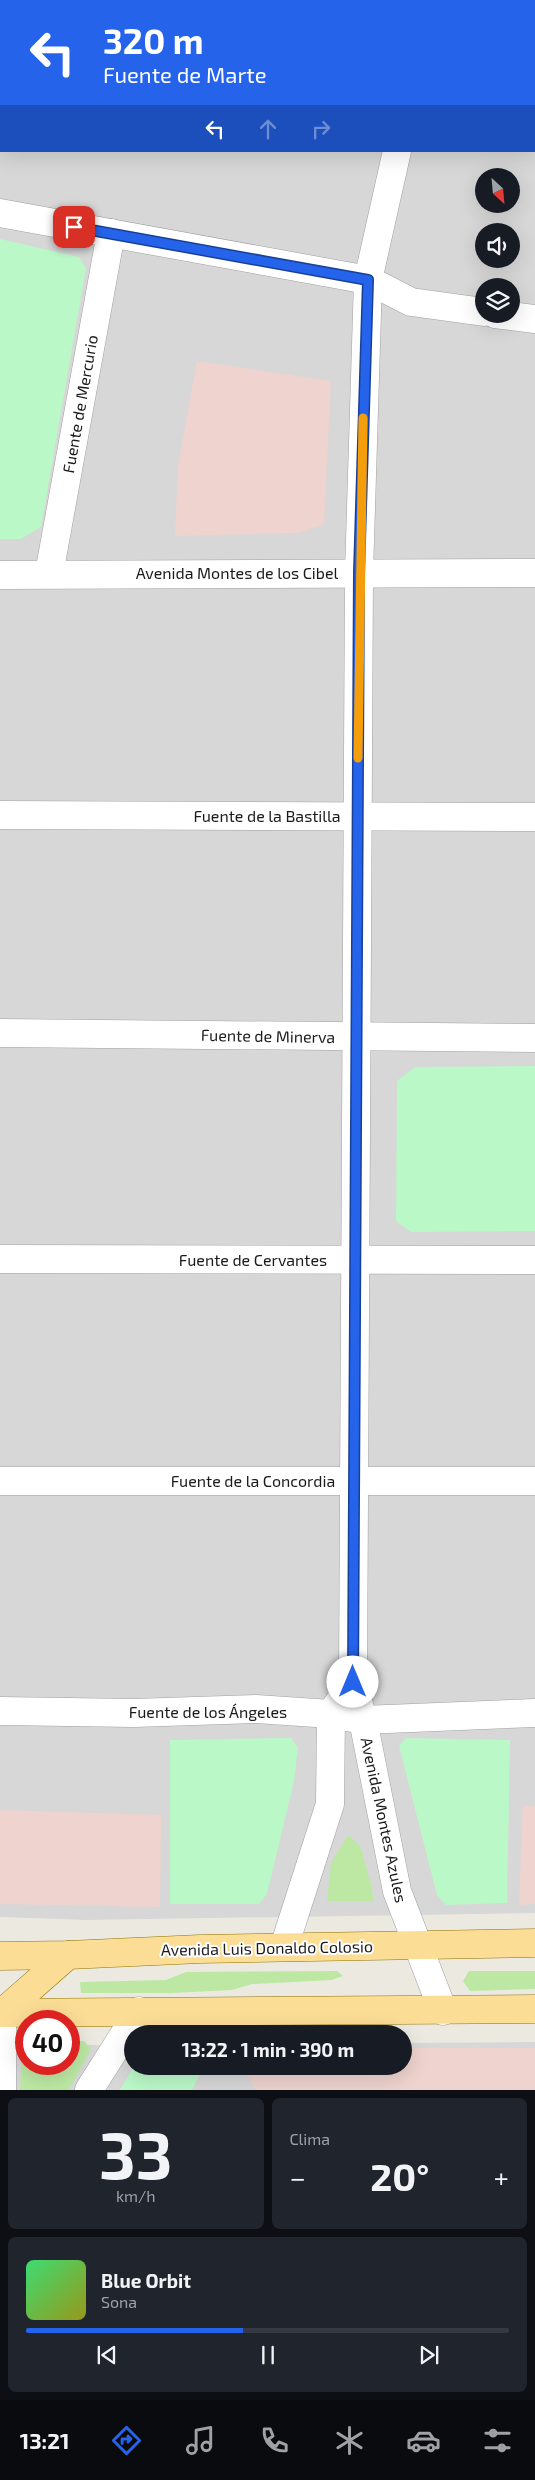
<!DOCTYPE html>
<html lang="es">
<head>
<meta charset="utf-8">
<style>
	body { margin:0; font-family:"Exo 2",sans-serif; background:#20242c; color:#f1f3f6; height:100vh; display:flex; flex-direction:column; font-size:19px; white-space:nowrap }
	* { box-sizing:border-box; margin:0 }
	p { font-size:16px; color:#9ea1a6 }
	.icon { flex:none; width:28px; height:28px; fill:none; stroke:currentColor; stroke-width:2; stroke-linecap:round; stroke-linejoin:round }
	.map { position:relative; height:2090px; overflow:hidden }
	.panel { display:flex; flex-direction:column; gap:8px; padding:8px; background:#0d0f14; flex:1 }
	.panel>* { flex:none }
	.banner { position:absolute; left:0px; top:0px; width:535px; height:152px; box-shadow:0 5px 20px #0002; background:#2563eb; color:#fff; overflow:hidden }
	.needle { width:32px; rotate:154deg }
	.controls { position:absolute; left:475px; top:168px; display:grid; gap:10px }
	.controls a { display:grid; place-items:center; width:45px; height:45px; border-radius:50%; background:#171b24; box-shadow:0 5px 20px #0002; font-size:25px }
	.speed { position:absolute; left:15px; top:2010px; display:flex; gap:10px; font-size:25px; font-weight:700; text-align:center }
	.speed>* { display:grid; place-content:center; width:65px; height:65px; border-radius:50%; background:#171b24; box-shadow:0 5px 20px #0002; line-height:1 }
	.speed .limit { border:8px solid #d22; background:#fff; color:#111 }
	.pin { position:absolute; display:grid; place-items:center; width:42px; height:42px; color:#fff; margin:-21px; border-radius:10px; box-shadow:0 2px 8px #0006 }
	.me { position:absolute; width:55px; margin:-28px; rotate:0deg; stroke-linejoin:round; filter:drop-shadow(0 0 4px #0008) }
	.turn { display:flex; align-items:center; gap:18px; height:105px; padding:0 20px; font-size:22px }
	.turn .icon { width:65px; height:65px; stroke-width:2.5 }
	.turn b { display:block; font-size:35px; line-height:42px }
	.lanes { display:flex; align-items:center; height:48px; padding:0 20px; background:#0003; justify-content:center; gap:25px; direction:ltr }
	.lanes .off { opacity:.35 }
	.big { font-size:38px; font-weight:700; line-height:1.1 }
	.panel .widget { flex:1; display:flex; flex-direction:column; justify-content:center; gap:8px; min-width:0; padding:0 18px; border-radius:8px; background:#20242c }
	.panel .dial { align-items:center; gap:0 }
	.dial b { font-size:65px; line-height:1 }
	.song { display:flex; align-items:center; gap:15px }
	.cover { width:60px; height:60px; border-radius:8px; background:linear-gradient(135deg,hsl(140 70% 55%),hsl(60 70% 35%)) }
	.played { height:5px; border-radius:2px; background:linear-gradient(90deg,#2563eb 45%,#363941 45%) }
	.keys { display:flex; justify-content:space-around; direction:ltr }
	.heat { display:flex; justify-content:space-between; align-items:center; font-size:28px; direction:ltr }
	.panel .tiles { flex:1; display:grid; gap:8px; grid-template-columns:1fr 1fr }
	.widget:last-child { grid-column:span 2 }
	.trip { position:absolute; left:124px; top:2025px; width:288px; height:50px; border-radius:25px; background:#171b24; box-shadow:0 5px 20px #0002; font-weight:700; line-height:50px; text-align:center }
	.menu { display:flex; height:80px; justify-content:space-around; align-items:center; background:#090b0e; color:#9ea1a6 }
	.menu .icon { width:35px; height:35px }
	.menu .current { color:#2563eb }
	.menu b { font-size:22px; color:#f1f3f6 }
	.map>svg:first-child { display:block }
	.residential { fill:#d8d7d7; fill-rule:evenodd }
	.commercial { fill:#eed3ce }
	.grass { fill:#bce8a4 }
	.park { fill:#baf8c8 }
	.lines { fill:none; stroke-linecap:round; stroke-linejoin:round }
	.minor-casing { stroke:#a1a1a1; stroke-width:29 }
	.major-casing { stroke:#907401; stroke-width:29 }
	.minor { stroke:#fff; stroke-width:28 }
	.major { stroke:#fbdd96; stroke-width:28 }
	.route-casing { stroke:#184099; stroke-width:12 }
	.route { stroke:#2563eb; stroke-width:9 }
	.slow { stroke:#f59e0b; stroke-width:9 }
	.labels { text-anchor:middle; stroke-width:4; stroke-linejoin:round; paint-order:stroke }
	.street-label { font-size:16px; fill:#1a1a1a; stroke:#fff }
</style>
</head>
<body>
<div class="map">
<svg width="535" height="2090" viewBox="0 0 535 2090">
	<rect width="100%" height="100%" fill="#eceae0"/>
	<!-- residential -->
	<g class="residential">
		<path d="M0 0H535V1913L86 1920 0 1917ZM1 1H534V151H1ZM484 176H511V204H484ZM484 231H511V259H484ZM484 286H511V314H484Z"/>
		<polygon points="535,2042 535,2090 0,2090 0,2045 26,2045 26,2064 69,2064 69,2045 132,2045 132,2066 402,2066 403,2043"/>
	</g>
	<!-- commercial -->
	<g class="commercial">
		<polygon points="197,361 331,381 324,524 299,533 175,536 178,465"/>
		<polygon points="523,1806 535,1806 535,1904 519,1905"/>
		<polygon points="0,1810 161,1815 160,1907 0,1904"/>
		<polygon points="403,2048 535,2048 535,2090 256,2090 242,2066 402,2066"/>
	</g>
	<!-- grass -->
	<g class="grass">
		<polygon points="348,1835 361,1847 372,1889 373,1901 327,1901 331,1863"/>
		<polygon points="337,1971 343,1976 332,1980 252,1984 232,1990 171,1993 81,1993 80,1982 166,1980 186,1972"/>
		<polygon points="469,1971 535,1971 535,1989 470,1991 463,1981"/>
		<polygon points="69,2041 84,2041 91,2049 69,2090 20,2090 22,2048 26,2044 26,2064 69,2064"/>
	</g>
	<!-- park -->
	<g class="park">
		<polygon points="0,239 79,257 86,268 41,527 21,539 0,539"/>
		<polygon points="535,1066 535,1231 411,1232 396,1221 397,1081 415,1067"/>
		<polygon points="291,1738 298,1748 294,1781 267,1894 259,1904 170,1904 170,1740"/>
		<polygon points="406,1738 510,1740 507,1903 446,1905 437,1895 399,1746"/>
		<polygon points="134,2066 204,2066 192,2090 120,2090"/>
	</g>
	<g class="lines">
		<defs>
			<g id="minor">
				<polyline points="163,1 164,0"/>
				<polyline points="442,1 443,0"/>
				<polyline points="534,89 535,89"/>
				<polyline points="397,151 368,280 359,573 353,1682 363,1720 397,1891 443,2011"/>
				<polyline points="0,213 368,280 411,302 484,312"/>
				<polyline points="495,314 535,319"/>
				<polyline points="49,574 111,233"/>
				<polyline points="0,575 535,573"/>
				<polyline points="0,815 535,817"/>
				<polyline points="0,1033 535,1038"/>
				<polyline points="0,1259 535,1260"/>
				<polyline points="0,1481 535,1481"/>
				<polyline points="0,1711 134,1713 256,1709 331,1714 363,1720 535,1713"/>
				<polyline points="284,1947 330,1804 331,1714 341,1699"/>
				<polyline points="2,2090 2,2013"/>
				<polyline points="89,2090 139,2011"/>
			</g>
			<g id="major">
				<polyline points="0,1956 68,1955 200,1949 535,1943"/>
				<polyline points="0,2013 535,2009"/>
				<polyline points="2,2013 68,1955"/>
			</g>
		</defs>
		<!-- minor casing -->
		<use href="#minor" class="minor-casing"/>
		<!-- major casing -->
		<use href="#major" class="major-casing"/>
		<!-- minor -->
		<use href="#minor" class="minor"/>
		<!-- major -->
		<use href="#major" class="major"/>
	</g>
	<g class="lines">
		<defs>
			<polyline id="route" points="74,227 368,280 359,573 353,1682"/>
		</defs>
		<!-- route casing -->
		<use href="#route" class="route-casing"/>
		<!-- route -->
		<use href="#route" class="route"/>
		<!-- slow -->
		<polyline class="slow" points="358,758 363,418"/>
	</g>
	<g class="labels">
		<!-- street labels -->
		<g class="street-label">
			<text transform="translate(80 404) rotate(-80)" y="6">Fuente de Mercurio</text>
			<text x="237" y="579">Avenida Montes de los Cibel</text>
			<text x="267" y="822">Fuente de la Bastilla</text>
			<text transform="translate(268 1036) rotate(1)" y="6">Fuente de Minerva</text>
			<text x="253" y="1266">Fuente de Cervantes</text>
			<text x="253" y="1487">Fuente de la Concordia</text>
			<text x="208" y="1718">Fuente de los Ángeles</text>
			<text transform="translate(384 1820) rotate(78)" y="6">Avenida Montes Azules</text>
			<text transform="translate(267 1948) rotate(-1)" y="6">Avenida Luis Donaldo Colosio</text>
		</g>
	</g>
</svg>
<div class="controls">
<a><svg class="needle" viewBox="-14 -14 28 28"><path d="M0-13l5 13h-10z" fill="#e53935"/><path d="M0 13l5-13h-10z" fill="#9ea1a6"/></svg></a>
<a><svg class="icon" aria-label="sound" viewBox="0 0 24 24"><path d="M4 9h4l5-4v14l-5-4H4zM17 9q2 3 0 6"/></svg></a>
<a><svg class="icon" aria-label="layers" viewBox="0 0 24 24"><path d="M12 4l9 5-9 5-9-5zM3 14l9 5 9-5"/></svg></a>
</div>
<div class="speed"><div class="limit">40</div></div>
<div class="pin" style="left:74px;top:227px;background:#d93025"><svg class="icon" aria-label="arrive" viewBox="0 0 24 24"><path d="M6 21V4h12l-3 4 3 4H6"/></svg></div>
<svg class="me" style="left:353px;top:1682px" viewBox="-20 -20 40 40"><circle r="19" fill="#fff"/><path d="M0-13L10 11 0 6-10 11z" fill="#2563eb"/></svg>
<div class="trip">13:22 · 1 min · 390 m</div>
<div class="banner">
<div class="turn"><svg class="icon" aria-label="left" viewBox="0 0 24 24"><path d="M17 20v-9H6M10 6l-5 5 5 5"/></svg><div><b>320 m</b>Fuente de Marte</div></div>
<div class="lanes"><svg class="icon" aria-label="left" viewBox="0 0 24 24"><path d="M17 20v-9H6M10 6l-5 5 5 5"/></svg><svg class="icon off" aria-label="ahead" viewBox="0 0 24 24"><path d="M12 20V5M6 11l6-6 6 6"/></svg><svg class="icon off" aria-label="right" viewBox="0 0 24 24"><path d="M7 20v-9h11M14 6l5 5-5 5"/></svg></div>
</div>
</div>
<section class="panel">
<div class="tiles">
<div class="widget dial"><b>33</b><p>km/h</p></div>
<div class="widget"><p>Clima</p>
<div class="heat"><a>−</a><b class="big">20°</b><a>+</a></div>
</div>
<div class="widget">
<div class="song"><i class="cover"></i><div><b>Blue Orbit</b><p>Sona</p></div></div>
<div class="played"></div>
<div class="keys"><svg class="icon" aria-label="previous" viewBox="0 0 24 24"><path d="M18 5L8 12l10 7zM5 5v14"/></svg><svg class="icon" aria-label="pause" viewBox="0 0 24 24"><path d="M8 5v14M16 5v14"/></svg><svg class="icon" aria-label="next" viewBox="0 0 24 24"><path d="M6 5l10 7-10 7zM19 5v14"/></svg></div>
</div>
</div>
</section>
<nav class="menu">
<b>13:21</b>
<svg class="icon current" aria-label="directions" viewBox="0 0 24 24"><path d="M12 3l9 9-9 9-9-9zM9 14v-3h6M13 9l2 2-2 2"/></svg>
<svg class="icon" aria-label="music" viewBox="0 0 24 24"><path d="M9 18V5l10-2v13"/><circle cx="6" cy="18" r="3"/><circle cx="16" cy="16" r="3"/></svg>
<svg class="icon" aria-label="phone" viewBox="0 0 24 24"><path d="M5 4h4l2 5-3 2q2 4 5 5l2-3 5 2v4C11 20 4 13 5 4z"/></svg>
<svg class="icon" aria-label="climate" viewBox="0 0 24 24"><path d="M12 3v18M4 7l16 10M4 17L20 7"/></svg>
<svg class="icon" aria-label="car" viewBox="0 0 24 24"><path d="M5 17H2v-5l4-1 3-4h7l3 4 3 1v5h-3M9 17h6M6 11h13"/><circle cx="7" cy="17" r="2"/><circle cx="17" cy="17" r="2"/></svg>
<svg class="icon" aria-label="filters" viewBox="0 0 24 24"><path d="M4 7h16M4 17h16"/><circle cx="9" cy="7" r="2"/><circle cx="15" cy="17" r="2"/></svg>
</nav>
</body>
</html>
